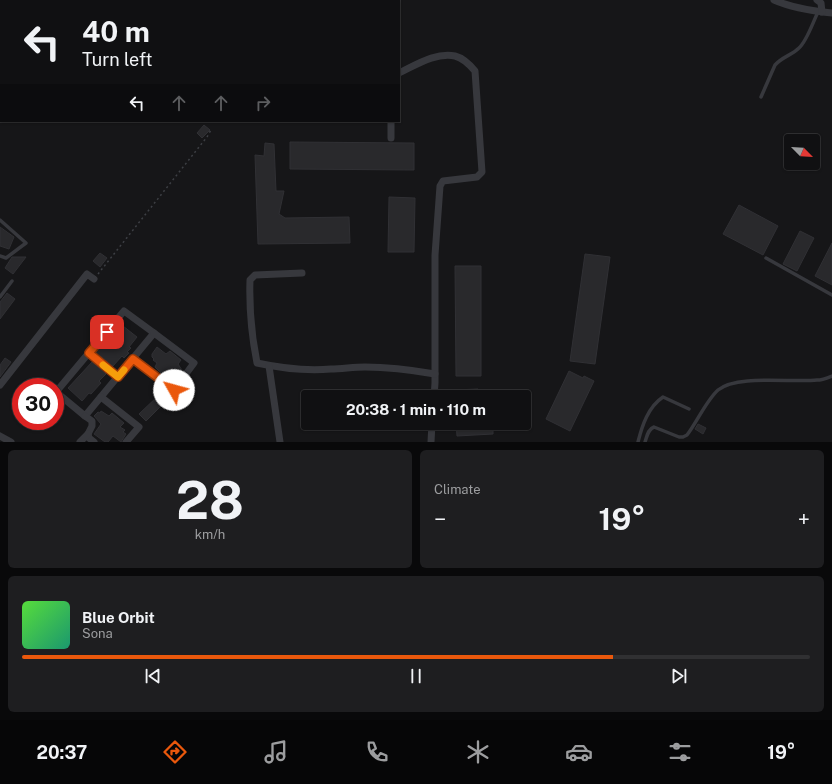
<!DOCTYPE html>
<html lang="en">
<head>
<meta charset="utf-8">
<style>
	body { margin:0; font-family:"Public Sans",sans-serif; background:#1e1e20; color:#f1f3f6; height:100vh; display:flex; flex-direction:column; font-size:15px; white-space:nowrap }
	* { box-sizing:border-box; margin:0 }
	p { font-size:13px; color:#9c9d9f }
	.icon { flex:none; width:22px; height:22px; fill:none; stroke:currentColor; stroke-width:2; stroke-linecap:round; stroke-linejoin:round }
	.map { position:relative; height:442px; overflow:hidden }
	.side { display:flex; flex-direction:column; gap:8px; padding:8px; background:#09090a; flex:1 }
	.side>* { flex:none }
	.banner { position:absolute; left:0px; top:0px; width:400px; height:122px; box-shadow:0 1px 3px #0004,0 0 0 1px #303032; background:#101012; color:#f1f3f6; overflow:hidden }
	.needle { width:26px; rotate:114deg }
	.tools { position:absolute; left:784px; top:134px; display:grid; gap:8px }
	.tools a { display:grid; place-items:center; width:36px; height:36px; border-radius:4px; background:#101012; box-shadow:0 1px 3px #0004,0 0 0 1px #303032; font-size:20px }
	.speed { position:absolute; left:12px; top:378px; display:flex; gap:8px; font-size:20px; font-weight:700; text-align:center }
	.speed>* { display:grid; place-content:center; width:52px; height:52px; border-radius:50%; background:#101012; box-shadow:0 1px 3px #0004,0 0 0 1px #303032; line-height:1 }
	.speed .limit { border:6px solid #d22; background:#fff; color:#111 }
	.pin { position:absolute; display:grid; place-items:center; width:34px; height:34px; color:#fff; margin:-17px; border-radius:8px; box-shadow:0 2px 6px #0006 }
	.me { position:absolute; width:44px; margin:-22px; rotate:308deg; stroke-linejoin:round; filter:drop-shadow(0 0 3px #0008) }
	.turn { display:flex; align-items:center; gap:14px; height:84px; padding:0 16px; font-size:18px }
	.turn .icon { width:52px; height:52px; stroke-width:2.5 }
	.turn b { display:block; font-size:28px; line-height:34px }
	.lanes { display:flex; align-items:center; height:38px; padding:0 16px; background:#0003; justify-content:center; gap:20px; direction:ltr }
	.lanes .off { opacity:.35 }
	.big { font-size:30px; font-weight:700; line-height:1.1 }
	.side .tile { flex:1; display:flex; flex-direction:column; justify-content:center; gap:6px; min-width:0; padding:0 14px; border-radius:6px; background:#1e1e20 }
	.side .dial { align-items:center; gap:0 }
	.dial b { font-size:52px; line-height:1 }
	.song { display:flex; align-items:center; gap:12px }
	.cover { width:48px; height:48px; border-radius:6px; background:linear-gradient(135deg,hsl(110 70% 55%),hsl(160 70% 35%)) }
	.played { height:4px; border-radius:2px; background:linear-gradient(90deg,#ea580c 75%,#303032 75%) }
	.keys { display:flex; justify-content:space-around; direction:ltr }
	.heat { display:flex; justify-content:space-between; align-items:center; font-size:22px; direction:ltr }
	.side .tiles { flex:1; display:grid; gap:8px; grid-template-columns:1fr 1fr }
	.tile:last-child { grid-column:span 2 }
	.trip { position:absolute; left:301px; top:390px; width:230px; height:40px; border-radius:4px; background:#101012; box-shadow:0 1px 3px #0004,0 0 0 1px #303032; font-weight:700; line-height:40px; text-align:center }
	.dock { display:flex; height:64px; justify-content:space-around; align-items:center; background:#060607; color:#9c9d9f }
	.dock .icon { width:28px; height:28px }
	.dock .active { color:#ea580c }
	.dock b { font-size:18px; color:#f1f3f6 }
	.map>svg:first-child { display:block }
	.building { fill:#29292c; stroke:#303034 }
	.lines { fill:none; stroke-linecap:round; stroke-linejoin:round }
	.path { stroke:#3d3f44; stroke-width:1.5; stroke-dasharray:2 3; stroke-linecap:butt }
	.service { stroke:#37383d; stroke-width:3.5 }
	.minor { stroke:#37383d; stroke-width:7 }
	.route-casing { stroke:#983908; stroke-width:10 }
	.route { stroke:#ea580c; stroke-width:7 }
	.slow { stroke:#f59e0b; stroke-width:7 }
</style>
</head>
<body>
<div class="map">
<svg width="832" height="442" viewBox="0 0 832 442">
	<rect width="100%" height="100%" fill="#161618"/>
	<!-- building -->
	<g class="building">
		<polygon points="204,125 210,130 202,138 197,133"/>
		<polygon points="290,142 414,143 414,170 290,169"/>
		<polygon points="265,143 274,144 276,191 284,191 279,214 285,218 349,217 350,243 258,244 255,155 264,156"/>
		<polygon points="389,197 415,198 414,252 388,252"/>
		<polygon points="739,205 778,226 763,255 723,234"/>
		<polygon points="0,227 14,237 9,249 0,246"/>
		<polygon points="800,231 814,238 797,271 783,264"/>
		<polygon points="832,243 832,285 815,276"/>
		<polygon points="100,253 107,258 100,267 93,261"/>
		<polygon points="585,254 610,257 595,364 570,361"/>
		<polygon points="12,257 26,257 13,274 5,268"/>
		<polygon points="455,266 481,266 481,376 456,376"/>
		<polygon points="7,293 15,299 0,319 0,302"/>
		<polygon points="123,326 137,337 129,347 131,348 127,352 129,353 124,358 122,356 113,366 96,352 104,343 107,345"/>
		<polygon points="157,347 166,354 170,351 181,360 178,364 182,370 176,379 168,373 165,377 155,367 157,363 153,360 154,359 152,357 152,354"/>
		<polygon points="5,358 11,362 0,377 0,365"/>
		<polygon points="92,362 106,374 99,381 101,383 91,394 89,393 82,401 68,388"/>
		<polygon points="569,371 583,378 584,376 594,381 570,431 546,419"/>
		<polygon points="478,389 478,397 456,397 455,390"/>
		<polygon points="159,395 165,402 146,421 139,414"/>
		<polygon points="101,411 109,416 112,413 124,423 120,427 125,430 123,432 126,434 121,442 113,436 108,442 105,442 94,434 101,424 94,416 98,412 100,413"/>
		<polygon points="456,423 493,423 493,434 457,436"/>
		<polygon points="698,424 706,428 703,434 695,429"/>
	</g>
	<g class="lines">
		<!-- path -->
		<g class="path">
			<polyline points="158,0 159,1"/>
			<polyline points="98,274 207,137 211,130"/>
		</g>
		<!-- service -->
		<g class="service">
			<path d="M761 97 775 65C782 57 792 55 799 48 807 41 813 22 818 12"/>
			<polyline points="0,220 26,243 6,258 0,256"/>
			<polyline points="766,258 832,295"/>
			<polyline points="0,297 12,281"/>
			<path d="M638 442C642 426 648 407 663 397L689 409"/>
			<path d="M645 442C647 436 648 429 654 427L679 437H683L687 435C697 422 706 401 718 390 737 374 793 383 817 380 822 380 827 378 832 376"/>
		</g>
		<!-- minor -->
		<g class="minor">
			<polyline points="175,0 176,1"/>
			<path d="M774 0C792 8 813 11 832 13"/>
			<polyline points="817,0 821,3 822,12"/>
			<path d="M399 73C416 65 436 52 455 56 463 58 470 65 475 71L482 172 477 177 443 181 440 186 435 255V383L434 397"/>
			<polyline points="391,138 391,121"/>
			<path d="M302 273 255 275 250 280C249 310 251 333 257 363 280 368 307 371 331 369 342 369 353 367 365 367 388 367 412 370 435 374"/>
			<polygon points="124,311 154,333 85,416 56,392"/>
			<polyline points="89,353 118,377"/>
			<polyline points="133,359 174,390 194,363 154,333"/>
			<polyline points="269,366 280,442"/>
			<polyline points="0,385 87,274 94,279"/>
			<polyline points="101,397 139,427 126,442"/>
			<polyline points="85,416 92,421 92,426 88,434 89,438 94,442"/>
			<polyline points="0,436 11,442"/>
			<polyline points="80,442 88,434"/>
			<polyline points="431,442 432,423"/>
		</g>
	</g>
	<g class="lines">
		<defs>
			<polyline id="route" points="107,332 89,353 118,377 133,359 174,390"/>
		</defs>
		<!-- route casing -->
		<use href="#route" class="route-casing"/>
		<!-- route -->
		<use href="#route" class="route"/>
		<!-- slow -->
		<polyline class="slow" points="103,365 118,377 124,370"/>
	</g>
</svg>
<div class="tools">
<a><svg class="needle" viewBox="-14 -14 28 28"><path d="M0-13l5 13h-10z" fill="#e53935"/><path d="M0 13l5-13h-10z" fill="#9c9d9f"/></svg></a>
</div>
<div class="speed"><div class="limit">30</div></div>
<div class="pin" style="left:107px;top:332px;background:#d93025"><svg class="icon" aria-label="arrive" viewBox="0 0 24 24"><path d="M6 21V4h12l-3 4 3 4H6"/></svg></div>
<svg class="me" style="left:174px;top:390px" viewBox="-20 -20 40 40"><circle r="19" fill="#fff"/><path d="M0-13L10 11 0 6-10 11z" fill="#ea580c"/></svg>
<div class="trip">20:38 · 1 min · 110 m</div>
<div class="banner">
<div class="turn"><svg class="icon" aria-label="left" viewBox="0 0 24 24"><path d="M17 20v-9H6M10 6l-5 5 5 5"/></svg><div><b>40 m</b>Turn left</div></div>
<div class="lanes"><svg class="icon" aria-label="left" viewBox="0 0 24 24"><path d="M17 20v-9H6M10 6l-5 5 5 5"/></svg><svg class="icon off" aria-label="ahead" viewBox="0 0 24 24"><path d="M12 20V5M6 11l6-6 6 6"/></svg><svg class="icon off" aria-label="ahead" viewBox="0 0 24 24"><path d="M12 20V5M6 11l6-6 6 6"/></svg><svg class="icon off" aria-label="right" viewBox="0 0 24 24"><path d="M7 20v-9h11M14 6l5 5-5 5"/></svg></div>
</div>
</div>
<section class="side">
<div class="tiles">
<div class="tile dial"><b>28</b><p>km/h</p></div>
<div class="tile"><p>Climate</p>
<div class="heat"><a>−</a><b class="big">19°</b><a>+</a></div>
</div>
<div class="tile">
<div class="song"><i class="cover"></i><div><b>Blue Orbit</b><p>Sona</p></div></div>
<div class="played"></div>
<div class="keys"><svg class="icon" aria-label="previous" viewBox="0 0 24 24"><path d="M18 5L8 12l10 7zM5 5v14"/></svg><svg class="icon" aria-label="pause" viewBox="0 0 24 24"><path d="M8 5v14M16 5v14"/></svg><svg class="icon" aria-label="next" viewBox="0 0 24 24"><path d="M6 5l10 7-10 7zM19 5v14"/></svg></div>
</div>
</div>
</section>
<nav class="dock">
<b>20:37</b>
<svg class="icon active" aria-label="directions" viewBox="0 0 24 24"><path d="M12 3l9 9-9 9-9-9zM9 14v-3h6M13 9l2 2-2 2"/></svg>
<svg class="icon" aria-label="music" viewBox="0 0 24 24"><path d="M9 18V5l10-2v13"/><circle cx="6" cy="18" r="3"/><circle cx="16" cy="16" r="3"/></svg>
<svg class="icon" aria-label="phone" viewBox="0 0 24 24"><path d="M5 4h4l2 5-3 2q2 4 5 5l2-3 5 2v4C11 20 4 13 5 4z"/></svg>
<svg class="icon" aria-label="climate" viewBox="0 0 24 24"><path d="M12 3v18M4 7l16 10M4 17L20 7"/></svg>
<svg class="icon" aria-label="car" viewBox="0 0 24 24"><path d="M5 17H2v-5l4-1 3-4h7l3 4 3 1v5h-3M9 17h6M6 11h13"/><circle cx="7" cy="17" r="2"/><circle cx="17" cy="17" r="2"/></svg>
<svg class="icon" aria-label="filters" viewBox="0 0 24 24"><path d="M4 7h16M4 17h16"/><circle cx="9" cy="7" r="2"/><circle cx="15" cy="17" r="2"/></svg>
<b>19°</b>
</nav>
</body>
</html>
